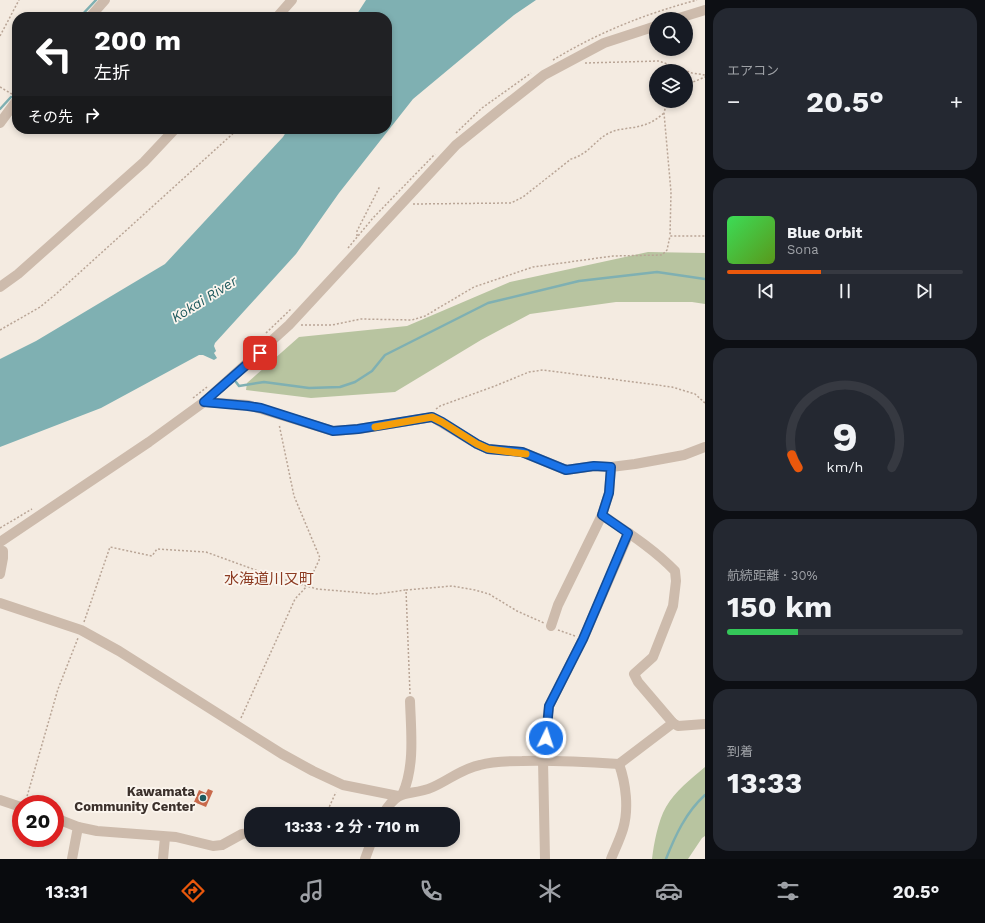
<!DOCTYPE html>
<html lang="ja">
<head>
<meta charset="utf-8">
<style>
	body { margin:0; font-family:"Work Sans","Noto Sans JP",sans-serif; background:#242831; color:#f1f3f6; height:100vh; display:flex; flex-direction:column; font-size:15px; white-space:nowrap }
	* { box-sizing:border-box; margin:0 }
	p { font-size:13px; color:#9ea1a6 }
	.icon { flex:none; width:22px; height:22px; fill:none; stroke:currentColor; stroke-width:2; stroke-linecap:round; stroke-linejoin:round }
	.map { position:relative; flex:1; overflow:hidden }
	.details { display:flex; flex-direction:column; gap:8px; padding:8px; background:#0d0f14; width:280px }
	.details>* { flex:none }
	.banner { position:absolute; left:12px; top:12px; width:380px; height:122px; border-radius:16px; box-shadow:0 2px 6px #0003; background:#202124; color:#fff; overflow:hidden }
	.controls { position:absolute; left:649px; top:12px; display:grid; gap:8px }
	.controls a { display:grid; place-items:center; width:44px; height:44px; border-radius:50%; background:#171b24; box-shadow:0 2px 6px #0003; font-size:20px }
	.speed { position:absolute; left:12px; top:795px; display:flex; gap:8px; font-size:20px; font-weight:700; text-align:center }
	.speed>* { display:grid; place-content:center; width:52px; height:52px; border-radius:50%; background:#171b24; box-shadow:0 2px 6px #0003; line-height:1 }
	.speed .limit { border:6px solid #d22; background:#fff; color:#111 }
	.pin { position:absolute; display:grid; place-items:center; width:34px; height:34px; color:#fff; margin:-17px; border-radius:8px; box-shadow:0 2px 6px #0006 }
	.me { position:absolute; width:44px; margin:-22px; rotate:4deg; stroke-linejoin:round; filter:drop-shadow(0 0 3px #0008) }
	.turn { display:flex; align-items:center; gap:14px; height:84px; padding:0 16px; font-size:18px }
	.turn .icon { width:52px; height:52px; stroke-width:2.5 }
	.turn b { display:block; font-size:28px; line-height:34px }
	.then { display:flex; align-items:center; height:38px; padding:0 16px; background:#0003; gap:8px; font-size:15px }
	.big { font-size:30px; font-weight:700; line-height:1.1 }
	.details .widget { flex:1; display:flex; flex-direction:column; justify-content:center; gap:6px; min-width:0; padding:0 14px; border-radius:16px; background:#242831 }
	.details .dial { align-items:center; gap:0 }
	.dial svg { height:104px; overflow:visible; fill:none; stroke:#363941; stroke-width:7; stroke-linecap:round; text-anchor:middle }
	.dial text { fill:#f1f3f6; stroke:none }
	.song { display:flex; align-items:center; gap:12px }
	.cover { width:48px; height:48px; border-radius:6px; background:linear-gradient(135deg,hsl(130 70% 55%),hsl(90 70% 35%)) }
	.played { height:4px; border-radius:2px; background:linear-gradient(90deg,#ea580c 40%,#363941 40%) }
	.keys { display:flex; justify-content:space-around; direction:ltr }
	.heat { display:flex; justify-content:space-between; align-items:center; font-size:22px; direction:ltr }
	.charge { height:6px; border-radius:3px; background:linear-gradient(90deg,#34c759 30%,#363941 0) }
	.trip { position:absolute; left:244px; top:807px; width:216px; height:40px; border-radius:16px; background:#171b24; box-shadow:0 2px 6px #0003; font-weight:700; line-height:40px; text-align:center }
	.menu { display:flex; height:64px; justify-content:space-around; align-items:center; background:#090b0e; color:#9ea1a6 }
	.menu .icon { width:28px; height:28px }
	.menu .selected { color:#ea580c }
	.menu b { font-size:18px; color:#f1f3f6 }
	main { display:flex; flex:1; min-height:0 }
	.map>svg:first-child { display:block }
	.green { fill:#b8c4a0 }
	.water { fill:#7fb0b2 }
	.lines { fill:none; stroke-linecap:round; stroke-linejoin:round }
	.stream { stroke:#7fb0b2; stroke-width:2.5 }
	.building { fill:#c8694b }
	.path { stroke:#b9a596; stroke-width:1.5; stroke-dasharray:2 2; stroke-linecap:butt }
	.minor { stroke:#cdbbac; stroke-width:10 }
	.route-casing { stroke:#114b97; stroke-width:10 }
	.route { stroke:#1a73e8; stroke-width:7 }
	.slow { stroke:#f59e0b; stroke-width:7 }
	.poi-dot { fill:#1f5a5e; stroke:#fbf5ee; stroke-width:1.5 }
	.labels { text-anchor:middle; stroke-width:3.5; stroke-linejoin:round; paint-order:stroke }
	.poi-label { font-size:13px; font-weight:bold; fill:#3b302b; stroke:#fbf5ee; text-anchor:end }
	.water-label { font-size:14px; font-style:italic; fill:#1f5a5e; stroke:#fbf5ee }
	.quarter-label { font-size:15px; fill:#8c3b22; stroke:#fbf5ee }
</style>
</head>
<body>
<main>
<div class="map">
<svg width="705" height="859" viewBox="0 0 705 859">
	<rect width="100%" height="100%" fill="#f4ebe1"/>
	<!-- green -->
	<g class="green">
		<polygon points="648,252 705,253 705,304 692,302 616,302 530,314 481,340 395,392 311,398 246,390 247,383 299,337 407,326 510,282"/>
		<path d="M705 767V836L702 838 688 859H652C654 843 658 821 666 807 675 791 691 779 705 767Z"/>
	</g>
	<!-- water -->
	<polygon class="water" points="366,0 536,0 514,15 413,99 339,193 296,254 215,343 214,346 216,351 214,353 217,358 214,360 203,355 199,355 101,408 0,447 0,359 36,341 165,264 283,137 288,129 387,129 387,17 355,17"/>
	<g class="lines">
		<!-- stream -->
		<g class="stream">
			<polyline points="80,17 96,0"/>
			<polyline points="16,91 17,90"/>
			<polyline points="0,109 11,97"/>
			<polyline points="236,382 239,386 264,382 309,388 340,387 355,382 372,371 385,355 488,303 579,281 657,272 705,279"/>
			<path d="M666 859C675 836 686 812 705 795"/>
		</g>
	</g>
	<!-- building -->
	<polygon class="building" points="208,789 213,791 206,807 194,802 199,790 206,793"/>
	<g class="lines">
		<!-- path -->
		<g class="path">
			<polyline points="0,36 19,0"/>
			<path d="M553 60C599 32 645 14 697 0"/>
			<polyline points="585,63 659,61 692,73 705,75"/>
			<polyline points="686,85 705,77"/>
			<polyline points="0,87 12,94"/>
			<polyline points="667,101 664,113 671,192 670,236 705,236"/>
			<polyline points="456,133 482,108 531,73"/>
			<path d="M413 204 511 203 523 197 571 159C589 154 595 140 609 133 619 128 630 129 640 126 650 124 657 119 664 113"/>
			<polyline points="357,236 357,231 380,186"/>
			<polyline points="348,248 373,218 435,154"/>
			<polyline points="301,325 332,325 361,319 412,320 425,316 474,287 533,267 613,256 662,255 667,250 670,236"/>
			<polyline points="0,330 40,307 56,294 238,129"/>
			<polyline points="266,333 292,308"/>
			<polyline points="193,398 207,387"/>
			<polyline points="436,409 440,406 495,386 529,372 543,370 672,387 695,394 705,403"/>
			<polyline points="0,528 32,509"/>
			<polyline points="84,622 110,547 152,556 157,549 206,552 272,576 317,589 376,594 406,590"/>
			<polyline points="558,630 575,636"/>
			<polyline points="410,694 406,590 452,586 475,590 489,594 517,611 544,623"/>
			<polyline points="241,718 295,599 307,586 320,558 294,496 279,424"/>
			<polyline points="26,800 58,689 78,638"/>
			<polyline points="326,814 336,792"/>
		</g>
		<!-- minor -->
		<g class="minor">
			<polyline points="90,17 105,0"/>
			<polyline points="277,17 292,0"/>
			<polyline points="676,19 705,10"/>
			<polyline points="0,123 17,100"/>
			<polyline points="0,287 18,274 144,162 175,129"/>
			<polyline points="204,402 248,405 333,431 359,429 432,417 477,444 488,449 522,452 566,470 594,466 611,467 635,464 684,455 705,447"/>
			<path d="M602 515C627 532 654 549 675 571L676 581 673 606 653 657 634 674 638 682 673 723 678 726 705 724"/>
			<polyline points="0,542 149,442 204,402 289,325 456,145 502,108 544,75 604,43 656,26"/>
			<polyline points="0,551 3,551 3,558 0,574"/>
			<polyline points="0,603 81,630 119,651 282,754 313,771 343,785 398,796"/>
			<polyline points="551,626 558,605 602,515 609,493 611,467"/>
			<path d="M403 793C415 765 411 731 410 701"/>
			<polyline points="0,800 21,807"/>
			<path d="M383 814C401 785 408 798 433 787 449 780 463 768 480 765 494 761 508 761 522 761 555 760 587 762 619 764L673 723"/>
			<polyline points="55,818 78,827 97,831 176,837 213,846 222,845 242,834 251,833"/>
			<polyline points="72,859 78,827"/>
			<polyline points="163,859 165,837"/>
			<polyline points="365,859 372,840"/>
			<polyline points="545,859 543,760 549,706 583,639 629,533"/>
			<path d="M611 859C615 849 620 839 623 829 629 809 626 784 619 764"/>
		</g>
	</g>
	<g class="lines">
		<defs>
			<polyline id="route" points="260,353 204,402 248,406 261,408 333,431 358,429 432,417 442,422 477,444 488,449 522,452 566,470 594,466 611,467 609,493 602,515 628,533 583,639 549,706 546,738"/>
		</defs>
		<!-- route casing -->
		<use href="#route" class="route-casing"/>
		<!-- route -->
		<use href="#route" class="route"/>
		<!-- slow -->
		<polyline class="slow" points="375,427 432,417 442,422 477,444 488,449 526,454"/>
	</g>
	<!-- markers -->
	<circle class="poi-dot" cx="203" cy="798" r="4"/>
	<g class="labels">
		<!-- poi labels -->
		<g class="poi-label">
			<text x="195" y="796">Kawamata<tspan x="195" dy="15">Community Center</tspan></text>
		</g>
		<!-- water labels -->
		<g class="water-label">
			<text transform="translate(204 299) rotate(-32)" y="5">Kokai River</text>
		</g>
		<!-- quarter labels -->
		<g class="quarter-label">
			<text x="269" y="584">水海道川又町</text>
		</g>
	</g>
</svg>
<div class="controls">
<a><svg class="icon" aria-label="search" viewBox="0 0 24 24"><circle cx="10" cy="10" r="6"/><path d="M15 15l6 6"/></svg></a>
<a><svg class="icon" aria-label="layers" viewBox="0 0 24 24"><path d="M12 4l9 5-9 5-9-5zM3 14l9 5 9-5"/></svg></a>
</div>
<div class="speed"><div class="limit">20</div></div>
<div class="pin" style="left:260px;top:353px;background:#d93025"><svg class="icon" aria-label="arrive" viewBox="0 0 24 24"><path d="M6 21V4h12l-3 4 3 4H6"/></svg></div>
<svg class="me" style="left:546px;top:738px" viewBox="-20 -20 40 40"><circle r="17" fill="#1a73e8" stroke="#fff" stroke-width="3"/><path d="M0-11L8 9 0 5-8 9z" fill="#fff"/></svg>
<div class="trip">13:33 · 2 分 · 710 m</div>
<div class="banner">
<div class="turn"><svg class="icon" aria-label="left" viewBox="0 0 24 24"><path d="M17 20v-9H6M10 6l-5 5 5 5"/></svg><div><b>200 m</b>左折</div></div>
<div class="then">その先<svg class="icon" aria-label="right" viewBox="0 0 24 24"><path d="M7 20v-9h11M14 6l5 5-5 5"/></svg></div>
</div>
</div>
<section class="details">
<div class="widget"><p>エアコン</p>
<div class="heat"><a>−</a><b class="big">20.5°</b><a>+</a></div>
</div>
<div class="widget">
<div class="song"><i class="cover"></i><div><b>Blue Orbit</b><p>Sona</p></div></div>
<div class="played"></div>
<div class="keys"><svg class="icon" aria-label="previous" viewBox="0 0 24 24"><path d="M18 5L8 12l10 7zM5 5v14"/></svg><svg class="icon" aria-label="pause" viewBox="0 0 24 24"><path d="M8 5v14M16 5v14"/></svg><svg class="icon" aria-label="next" viewBox="0 0 24 24"><path d="M6 5l10 7-10 7zM19 5v14"/></svg></div>
</div>
<div class="widget dial"><svg viewBox="0 0 100 80">
<path d="M14 69A42 42 0 1 1 86 69"/>
<path d="M14 69A42 42 0 0 1 9 59" stroke="#ea580c"/>
<text x="50" y="56" font-size="32" font-weight="700">9</text>
<text x="50" y="72" font-size="11">km/h</text>
</svg></div>
<div class="widget"><p>航続距離 · 30%</p><b class="big">150 km</b><div class="charge"></div></div>
<div class="widget"><p>到着</p><b class="big">13:33</b></div>
</section>
</main>
<nav class="menu">
<b>13:31</b>
<svg class="icon selected" aria-label="directions" viewBox="0 0 24 24"><path d="M12 3l9 9-9 9-9-9zM9 14v-3h6M13 9l2 2-2 2"/></svg>
<svg class="icon" aria-label="music" viewBox="0 0 24 24"><path d="M9 18V5l10-2v13"/><circle cx="6" cy="18" r="3"/><circle cx="16" cy="16" r="3"/></svg>
<svg class="icon" aria-label="phone" viewBox="0 0 24 24"><path d="M5 4h4l2 5-3 2q2 4 5 5l2-3 5 2v4C11 20 4 13 5 4z"/></svg>
<svg class="icon" aria-label="climate" viewBox="0 0 24 24"><path d="M12 3v18M4 7l16 10M4 17L20 7"/></svg>
<svg class="icon" aria-label="car" viewBox="0 0 24 24"><path d="M5 17H2v-5l4-1 3-4h7l3 4 3 1v5h-3M9 17h6M6 11h13"/><circle cx="7" cy="17" r="2"/><circle cx="17" cy="17" r="2"/></svg>
<svg class="icon" aria-label="filters" viewBox="0 0 24 24"><path d="M4 7h16M4 17h16"/><circle cx="9" cy="7" r="2"/><circle cx="15" cy="17" r="2"/></svg>
<b>20.5°</b>
</nav>
</body>
</html>
